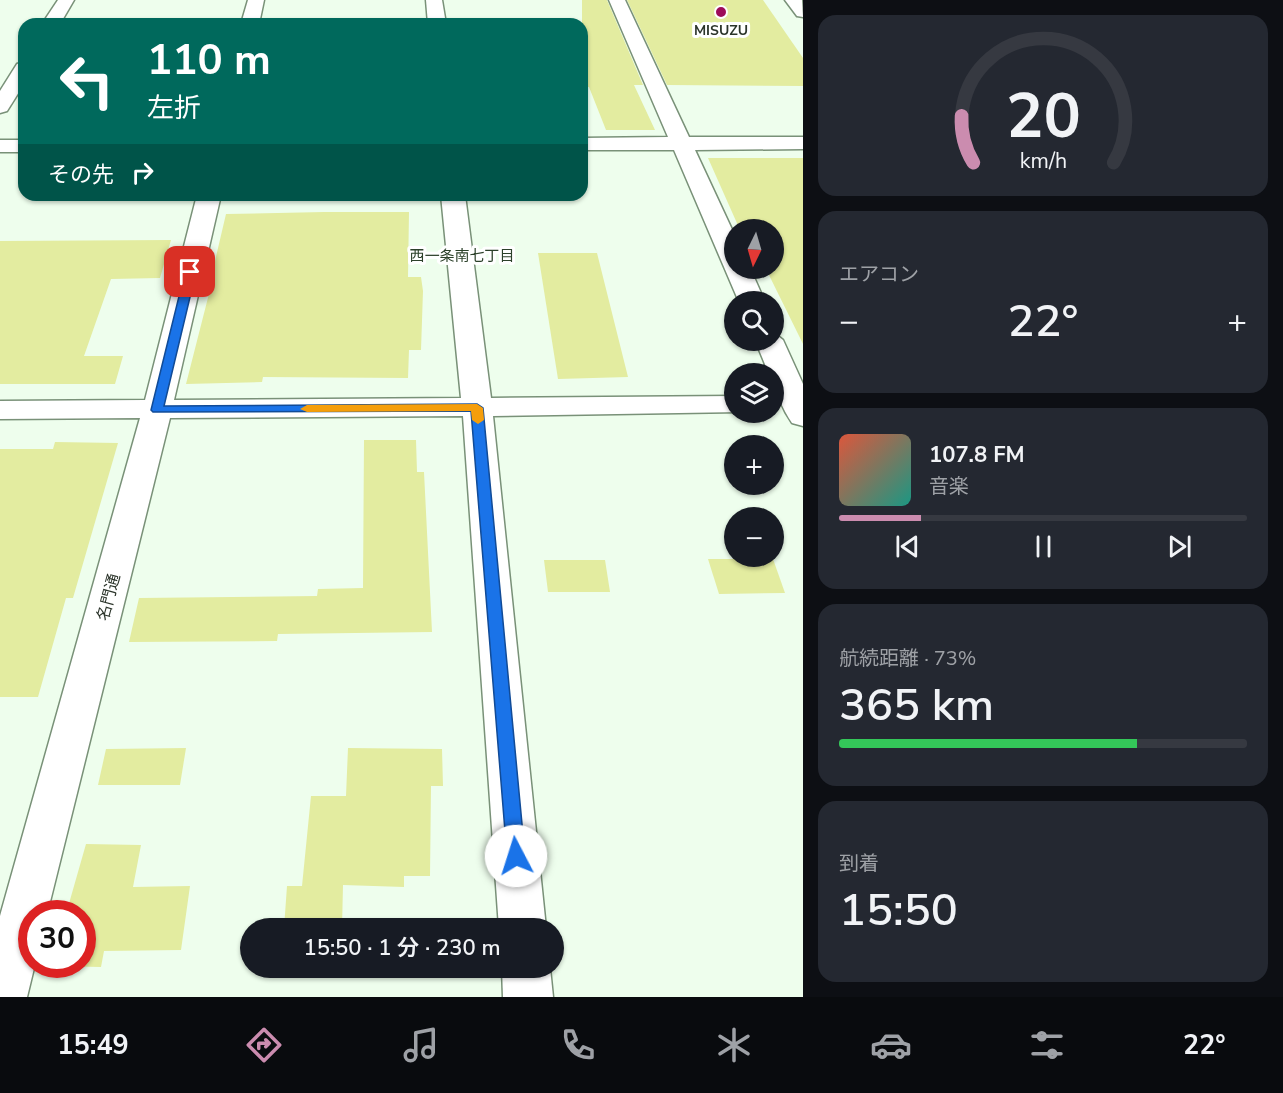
<!DOCTYPE html>
<html lang="ja">
<head>
<meta charset="utf-8">
<style>
	body { margin:0; font-family:"Nunito Sans","Noto Sans JP",sans-serif; background:#242831; color:#f1f3f6; height:100vh; display:flex; flex-direction:column; font-size:22px; white-space:nowrap }
	* { box-sizing:border-box; margin:0 }
	p { font-size:20px; color:#9ea1a6 }
	.icon { flex:none; width:33px; height:33px; fill:none; stroke:currentColor; stroke-width:2; stroke-linecap:round; stroke-linejoin:round }
	.map { position:relative; flex:1; overflow:hidden }
	.drawer { display:flex; flex-direction:column; gap:15px; padding:15px; background:#0d0f14; width:480px }
	.drawer>* { flex:none }
	.top-card { position:absolute; left:18px; top:18px; width:570px; height:183px; border-radius:18px; box-shadow:0 2px 4px #0004; background:#00695c; color:#fff; overflow:hidden }
	.needle { width:39px; rotate:185deg }
	.fabs { position:absolute; left:724px; top:219px; display:grid; gap:12px }
	.fabs a { display:grid; place-items:center; width:60px; height:60px; border-radius:50%; background:#171b24; box-shadow:0 2px 4px #0004; font-size:30px }
	.speed { position:absolute; left:18px; top:900px; display:flex; gap:12px; font-size:30px; font-weight:700; text-align:center }
	.speed>* { display:grid; place-content:center; width:78px; height:78px; border-radius:50%; background:#171b24; box-shadow:0 2px 4px #0004; line-height:1 }
	.speed .limit { border:9px solid #d22; background:#fff; color:#111 }
	.pin { position:absolute; display:grid; place-items:center; width:51px; height:51px; color:#fff; margin:-26px; border-radius:12px; box-shadow:0 3px 9px #0006 }
	.me { position:absolute; width:66px; margin:-33px; rotate:355deg; stroke-linejoin:round; filter:drop-shadow(0 0 4px #0008) }
	.turn { display:flex; align-items:center; gap:21px; height:126px; padding:0 30px; font-size:27px }
	.turn .icon { width:78px; height:78px; stroke-width:2.5 }
	.turn b { display:block; font-size:42px; line-height:51px }
	.then { display:flex; align-items:center; height:57px; padding:0 30px; background:#0003; gap:12px; font-size:22px }
	.big { font-size:45px; font-weight:600; line-height:1.1 }
	.drawer .tile { flex:1; display:flex; flex-direction:column; justify-content:center; gap:9px; min-width:0; padding:0 21px; border-radius:18px; background:#242831 }
	.drawer .dial { align-items:center; gap:0 }
	.dial svg { height:156px; overflow:visible; fill:none; stroke:#363941; stroke-width:7; stroke-linecap:round; text-anchor:middle }
	.dial text { fill:#f1f3f6; stroke:none }
	.song { display:flex; align-items:center; gap:18px }
	.cover { width:72px; height:72px; border-radius:9px; background:linear-gradient(135deg,hsl(10 70% 55%),hsl(170 70% 35%)) }
	.played { height:6px; border-radius:3px; background:linear-gradient(90deg,#cb8caf 20%,#363941 20%) }
	.keys { display:flex; justify-content:space-around; direction:ltr }
	.heat { display:flex; justify-content:space-between; align-items:center; font-size:33px; direction:ltr }
	.charge { height:9px; border-radius:4px; background:linear-gradient(90deg,#34c759 73%,#363941 0) }
	.trip { position:absolute; left:240px; top:918px; width:324px; height:60px; border-radius:30px; background:#171b24; box-shadow:0 2px 4px #0004; font-weight:600; line-height:60px; text-align:center }
	.dock { display:flex; height:96px; justify-content:space-around; align-items:center; background:#090b0e; color:#9ea1a6 }
	.dock .icon { width:42px; height:42px }
	.dock .active { color:#cb8caf }
	.dock b { font-size:27px; color:#f1f3f6 }
	main { display:flex; flex:1; min-height:0 }
	.map>svg:first-child { display:block }
	.building { fill:#e3eca0 }
	.lines { fill:none; stroke-linecap:round; stroke-linejoin:round }
	.minor-casing { stroke:#799178; stroke-width:3 }
	.major-casing { stroke:#799178; stroke-width:3 }
	.highway-casing { stroke:#799178; stroke-width:3 }
	.minor { fill:#fff; fill-rule:evenodd }
	.major { fill:#fff; fill-rule:evenodd }
	.highway { fill:#fff; fill-rule:evenodd }
	.route { fill:#1a73e8; stroke:#114b97; stroke-width:1.5 }
	.slow { fill:#f59e0b }
	.poi-dot { fill:#9d0d59; stroke:#fff; stroke-width:2 }
	.labels { text-anchor:middle; stroke-width:6; stroke-linejoin:round; paint-order:stroke }
	.far-poi-label { font-size:14px; font-weight:bold; fill:#2b342a; stroke:#fff }
	.far-neighbourhood-label { font-size:15px; fill:#2c412a; stroke:#fff }
	.street-label { font-size:16px; fill:#2b342a; stroke:#fff }
</style>
</head>
<body>
<main>
<div class="map">
<svg width="803" height="997" viewBox="0 0 803 997">
	<rect width="100%" height="100%" fill="#eefeed"/>
	<!-- building -->
	<g class="building">
		<polygon points="582,0 607,0 643,85 634,85 655,130 606,130 589,87 582,87"/>
		<polygon points="627,0 763,0 803,58 803,86 667,85"/>
		<polygon points="708,158 803,158 803,344 767,271 758,268 774,268 774,230 740,230"/>
		<polygon points="324,212 409,212 408,277 421,277 423,291 421,350 409,350 408,378 263,377 262,382 186,384 213,278 211,278 226,214"/>
		<polygon points="171,240 160,278 111,279 84,356 123,356 115,384 0,384 0,241"/>
		<polygon points="538,253 597,253 628,377 558,379"/>
		<polygon points="364,440 416,440 417,472 424,472 432,632 278,634 277,641 129,642 139,598 317,596 318,589 363,588"/>
		<polygon points="55,442 118,443 73,598 66,598 38,697 0,697 0,449 53,449"/>
		<polygon points="708,559 773,559 785,593 719,594"/>
		<polygon points="544,560 605,560 610,592 548,592"/>
		<polygon points="186,748 180,785 98,785 106,749"/>
		<polygon points="348,748 442,749 443,786 431,786 430,876 404,876 404,887 343,885 342,928 284,928 287,886 302,886 311,796 346,796"/>
		<polygon points="86,844 141,845 133,887 190,886 181,950 104,951 101,967 53,966 82,964 82,914 66,914"/>
	</g>
	<g class="lines">
		<defs>
			<g id="minor">
				<polygon points="248,0 264,0 259,24 241,24"/>
				<polygon points="426,0 442,0 446,24 428,24"/>
				<polygon points="609,0 625,0 689,137 803,137 803,149 695,150 735,236 735,268 750,268 765,302 739,302 674,150 582,150 582,138 668,137"/>
				<rect x="0" y="140" width="24" height="12"/>
				<polygon points="197,195 221,195 174,400 461,398 441,195 465,195 491,398 735,396 735,412 741,412 493,416 546,928 499,928 463,416 170,418 47,914 32,914 32,964 35,964 27,997 0,997 0,916 140,418 0,419 0,401 145,400"/>
				<path d="M774 333 783 340 803 384V426L792 423C783 410 774 390 774 374H769L755 340H774Z"/>
				<polygon points="502,968 550,968 553,997 503,997"/>
			</g>
			<polygon id="major" points="785,0 802,0 803,17 797,16"/>
			<g id="highway">
				<polygon points="58,0 74,0 60,24 42,24"/>
				<polygon points="24,62 24,84 7,111 0,113 0,91 17,64"/>
			</g>
		</defs>
		<!-- minor casing -->
		<use href="#minor" class="minor-casing"/>
		<!-- major casing -->
		<use href="#major" class="major-casing"/>
		<!-- highway casing -->
		<use href="#highway" class="highway-casing"/>
		<!-- minor -->
		<use href="#minor" class="minor"/>
		<!-- major -->
		<use href="#major" class="major"/>
		<!-- highway -->
		<use href="#highway" class="highway"/>
	</g>
	<!-- route -->
	<polygon class="route" points="190,268 196,272 164,406 477,404 483,408 525,856 523,862 516,864 510,862 507,856 471,411 153,412 151,410 185,272"/>
	<!-- slow -->
	<polygon class="slow" points="477,404 483,408 484,420 478,424 472,420 471,411 307,412 300,409 307,405"/>
	<!-- markers -->
	<circle class="poi-dot" cx="721" cy="12" r="6"/>
	<g class="labels">
		<!-- far-poi labels -->
		<g class="far-poi-label">
			<text x="721" y="35">MISUZU</text>
		</g>
		<!-- far-neighbourhood labels -->
		<g class="far-neighbourhood-label">
			<text x="462" y="261">西一条南七丁目</text>
		</g>
		<!-- street labels -->
		<g class="street-label">
			<text transform="translate(108 597) rotate(-75)" y="6">名門通</text>
		</g>
	</g>
</svg>
<div class="fabs">
<a><svg class="needle" viewBox="-14 -14 28 28"><path d="M0-13l5 13h-10z" fill="#e53935"/><path d="M0 13l5-13h-10z" fill="#9ea1a6"/></svg></a>
<a><svg class="icon" aria-label="search" viewBox="0 0 24 24"><circle cx="10" cy="10" r="6"/><path d="M15 15l6 6"/></svg></a>
<a><svg class="icon" aria-label="layers" viewBox="0 0 24 24"><path d="M12 4l9 5-9 5-9-5zM3 14l9 5 9-5"/></svg></a>
<a>+</a>
<a>−</a>
</div>
<div class="speed"><div class="limit">30</div></div>
<div class="pin" style="left:190px;top:272px;background:#d93025"><svg class="icon" aria-label="arrive" viewBox="0 0 24 24"><path d="M6 21V4h12l-3 4 3 4H6"/></svg></div>
<svg class="me" style="left:516px;top:856px" viewBox="-20 -20 40 40"><circle r="19" fill="#fff"/><path d="M0-13L10 11 0 6-10 11z" fill="#1a73e8"/></svg>
<div class="trip">15:50 · 1 分 · 230 m</div>
<div class="top-card">
<div class="turn"><svg class="icon" aria-label="left" viewBox="0 0 24 24"><path d="M17 20v-9H6M10 6l-5 5 5 5"/></svg><div><b>110 m</b>左折</div></div>
<div class="then">その先<svg class="icon" aria-label="right" viewBox="0 0 24 24"><path d="M7 20v-9h11M14 6l5 5-5 5"/></svg></div>
</div>
</div>
<section class="drawer">
<div class="tile dial"><svg viewBox="0 0 100 80">
<path d="M14 69A42 42 0 1 1 86 69"/>
<path d="M14 69A42 42 0 0 1 8 45" stroke="#cb8caf"/>
<text x="50" y="56" font-size="32" font-weight="700">20</text>
<text x="50" y="72" font-size="11">km/h</text>
</svg></div>
<div class="tile"><p>エアコン</p>
<div class="heat"><a>−</a><b class="big">22°</b><a>+</a></div>
</div>
<div class="tile">
<div class="song"><i class="cover"></i><div><b>107.8 FM</b><p>音楽</p></div></div>
<div class="played"></div>
<div class="keys"><svg class="icon" aria-label="previous" viewBox="0 0 24 24"><path d="M18 5L8 12l10 7zM5 5v14"/></svg><svg class="icon" aria-label="pause" viewBox="0 0 24 24"><path d="M8 5v14M16 5v14"/></svg><svg class="icon" aria-label="next" viewBox="0 0 24 24"><path d="M6 5l10 7-10 7zM19 5v14"/></svg></div>
</div>
<div class="tile"><p>航続距離 · 73%</p><b class="big">365 km</b><div class="charge"></div></div>
<div class="tile"><p>到着</p><b class="big">15:50</b></div>
</section>
</main>
<nav class="dock">
<b>15:49</b>
<svg class="icon active" aria-label="directions" viewBox="0 0 24 24"><path d="M12 3l9 9-9 9-9-9zM9 14v-3h6M13 9l2 2-2 2"/></svg>
<svg class="icon" aria-label="music" viewBox="0 0 24 24"><path d="M9 18V5l10-2v13"/><circle cx="6" cy="18" r="3"/><circle cx="16" cy="16" r="3"/></svg>
<svg class="icon" aria-label="phone" viewBox="0 0 24 24"><path d="M5 4h4l2 5-3 2q2 4 5 5l2-3 5 2v4C11 20 4 13 5 4z"/></svg>
<svg class="icon" aria-label="climate" viewBox="0 0 24 24"><path d="M12 3v18M4 7l16 10M4 17L20 7"/></svg>
<svg class="icon" aria-label="car" viewBox="0 0 24 24"><path d="M5 17H2v-5l4-1 3-4h7l3 4 3 1v5h-3M9 17h6M6 11h13"/><circle cx="7" cy="17" r="2"/><circle cx="17" cy="17" r="2"/></svg>
<svg class="icon" aria-label="filters" viewBox="0 0 24 24"><path d="M4 7h16M4 17h16"/><circle cx="9" cy="7" r="2"/><circle cx="15" cy="17" r="2"/></svg>
<b>22°</b>
</nav>
</body>
</html>
